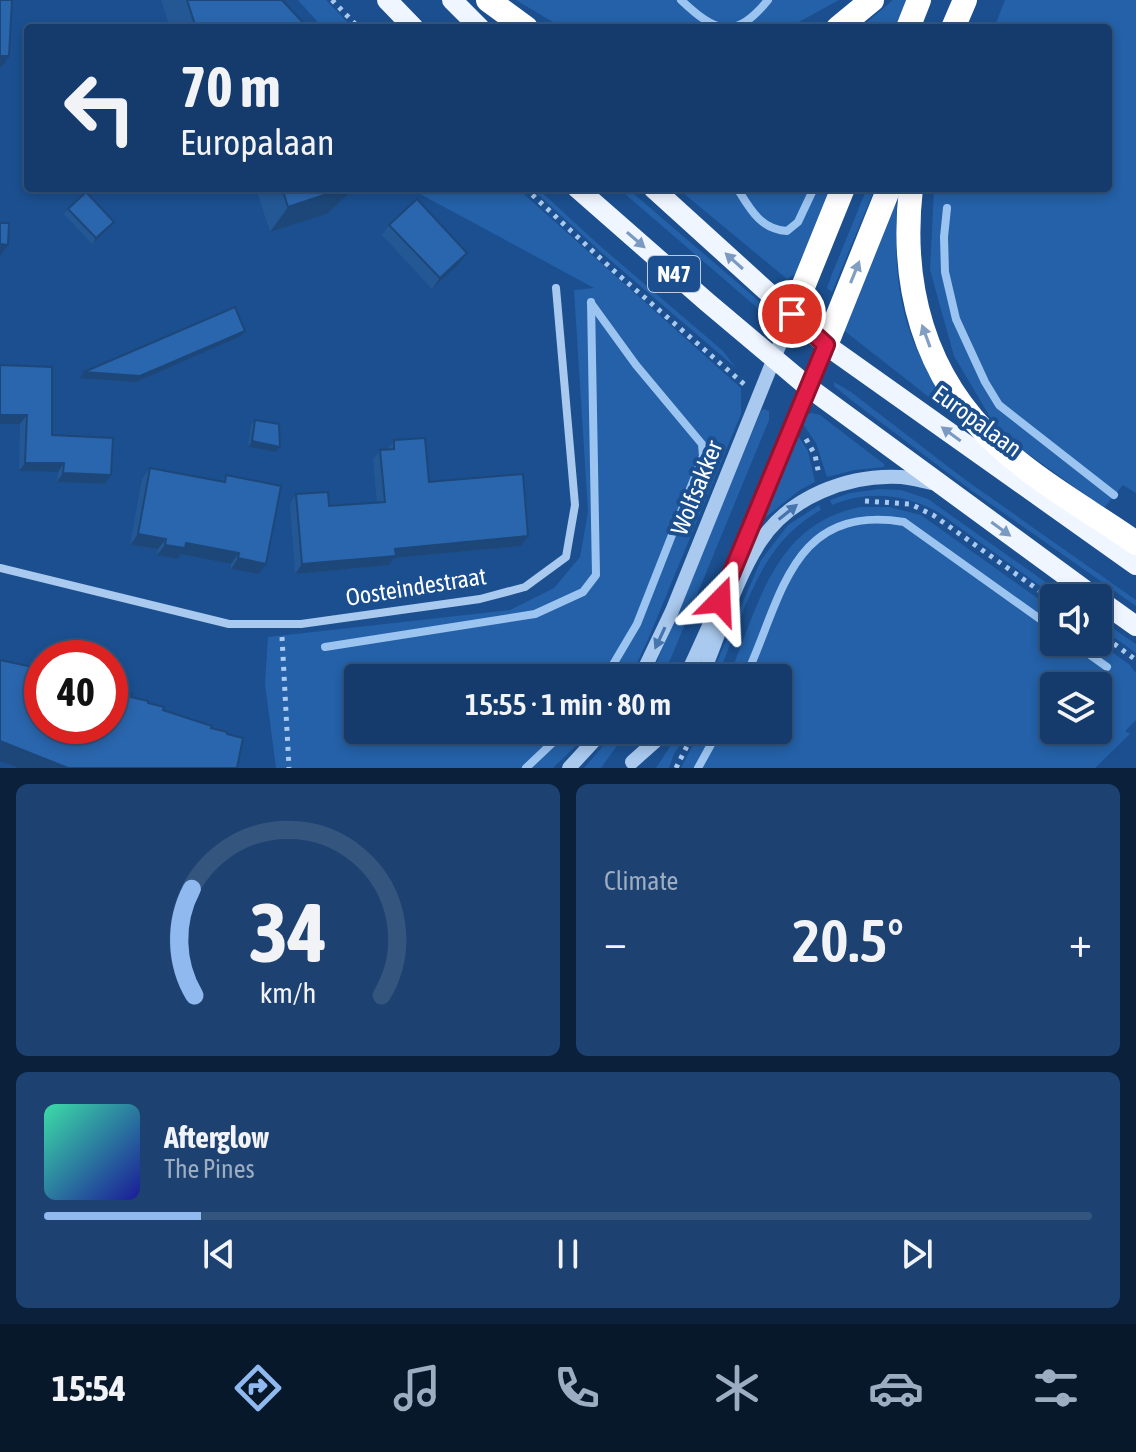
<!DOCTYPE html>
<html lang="en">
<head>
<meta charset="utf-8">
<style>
	body { margin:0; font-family:"Asap Condensed",sans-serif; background:#1d4271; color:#f1f3f6; height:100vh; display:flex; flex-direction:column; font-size:30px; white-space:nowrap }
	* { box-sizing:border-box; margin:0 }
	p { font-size:26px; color:#9dadc1 }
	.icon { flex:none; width:44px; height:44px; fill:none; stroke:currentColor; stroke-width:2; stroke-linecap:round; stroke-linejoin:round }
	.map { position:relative; height:768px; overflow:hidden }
	.details { display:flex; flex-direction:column; gap:16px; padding:16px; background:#0b203b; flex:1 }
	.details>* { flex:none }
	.hud { position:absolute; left:24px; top:24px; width:1088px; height:168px; border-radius:8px; box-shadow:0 4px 12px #0003,0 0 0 2px #33557e; background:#143b6b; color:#f1f3f6; overflow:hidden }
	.buttons { position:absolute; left:1040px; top:584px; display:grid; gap:16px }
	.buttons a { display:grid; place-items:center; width:72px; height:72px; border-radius:8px; background:#143b6b; box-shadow:0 4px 12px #0003,0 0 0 2px #33557e; font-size:40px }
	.speed { position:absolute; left:24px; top:640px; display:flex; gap:16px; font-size:40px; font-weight:700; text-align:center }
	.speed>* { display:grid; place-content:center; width:104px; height:104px; border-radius:50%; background:#143b6b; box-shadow:0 4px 12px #0003,0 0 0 2px #33557e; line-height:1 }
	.speed .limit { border:12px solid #d22; background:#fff; color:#111 }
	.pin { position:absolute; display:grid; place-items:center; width:68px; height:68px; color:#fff; margin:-34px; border:4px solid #fff; border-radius:50%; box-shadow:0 2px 8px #0007 }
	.me { position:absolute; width:88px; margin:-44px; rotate:21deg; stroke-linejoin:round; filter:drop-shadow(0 0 6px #0008) }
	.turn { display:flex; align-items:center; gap:28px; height:168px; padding:0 24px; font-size:36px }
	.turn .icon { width:104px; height:104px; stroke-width:2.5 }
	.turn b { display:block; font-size:56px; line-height:68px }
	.big { font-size:60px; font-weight:600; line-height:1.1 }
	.details .tile { flex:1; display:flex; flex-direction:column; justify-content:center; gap:12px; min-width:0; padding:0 28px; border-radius:12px; background:#1d4271 }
	.details .dial { align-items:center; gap:0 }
	.dial svg { height:208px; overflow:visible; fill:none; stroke:#33557e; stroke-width:7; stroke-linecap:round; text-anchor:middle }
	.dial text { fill:#f1f3f6; stroke:none }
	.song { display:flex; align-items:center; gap:24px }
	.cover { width:96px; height:96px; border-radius:12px; background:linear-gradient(135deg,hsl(160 70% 55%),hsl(240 70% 35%)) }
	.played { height:8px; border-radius:4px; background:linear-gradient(90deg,#90b9f0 15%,#33557e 15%) }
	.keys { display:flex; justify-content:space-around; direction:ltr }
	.heat { display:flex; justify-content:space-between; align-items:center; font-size:44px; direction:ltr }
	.details .tiles { flex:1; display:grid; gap:16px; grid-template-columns:1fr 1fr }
	.tile:last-child { grid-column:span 2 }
	.trip { position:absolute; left:344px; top:664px; width:448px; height:80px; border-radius:8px; background:#143b6b; box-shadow:0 4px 12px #0003,0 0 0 2px #33557e; font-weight:600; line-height:80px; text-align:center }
	.tabs { display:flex; height:128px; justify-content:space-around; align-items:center; background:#08182b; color:#9dadc1 }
	.tabs .icon { width:56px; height:56px }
	.tabs .current { color:#90b9f0 }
	.tabs b { font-size:36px; color:#f1f3f6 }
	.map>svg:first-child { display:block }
	.green { fill:#2461a8; fill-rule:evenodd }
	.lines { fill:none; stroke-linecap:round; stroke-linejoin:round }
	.stream { stroke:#9cc4f0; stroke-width:8 }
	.path { stroke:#a9c9ee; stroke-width:5; stroke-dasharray:4 6; stroke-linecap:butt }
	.minor { stroke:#a9c9ee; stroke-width:8 }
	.tertiary { stroke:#a9c9ee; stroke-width:14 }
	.primary { stroke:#f0f6ff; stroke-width:20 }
	.motorway { stroke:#fff; stroke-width:24 }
	.wall { fill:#245895 }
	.shaded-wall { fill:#1d4779 }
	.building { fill:#2a66ad; stroke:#1d4779; stroke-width:2 }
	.oneway { fill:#7b9ac1 }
	.oneway2 { fill:#829ec1 }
	.oneway3 { fill:#4674ac }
	.route-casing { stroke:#92132f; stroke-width:20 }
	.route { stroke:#e11d48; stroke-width:14 }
	.labels { text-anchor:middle; stroke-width:8; stroke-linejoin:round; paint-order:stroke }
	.shield { fill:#1b4f8f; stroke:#bbcadd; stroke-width:2 }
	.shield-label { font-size:22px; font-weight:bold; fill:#fff }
	.street-label { font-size:24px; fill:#fff; stroke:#1b4f8f }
</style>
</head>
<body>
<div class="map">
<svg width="1136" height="768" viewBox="0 0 1136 768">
	<rect width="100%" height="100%" fill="#1b4f8f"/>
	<!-- green -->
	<g class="green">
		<polygon points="298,0 326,0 353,28 323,28"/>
		<polygon points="516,0 839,0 788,28 563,28"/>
		<polygon points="893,0 906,0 895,28 860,28"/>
		<polygon points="1005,0 1136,0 1136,493 1123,485 1104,508 1013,443 996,427 954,356 930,270 934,188 1108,188 1108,28 994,28"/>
		<polygon points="409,188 517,188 741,388 741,414 650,635 630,678 358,678 358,730 592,730 553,768 276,768 265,684 268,637 510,610 554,588 580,557 588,512 574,290 594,288"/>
		<polygon points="531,188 537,188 599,245 723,351 736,368 603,254"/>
		<polygon points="618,188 627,188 767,308 767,312 761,311"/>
		<polygon points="677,188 830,188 795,274 787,279"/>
		<polygon points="867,188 875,188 832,292 827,288 832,274"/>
		<path d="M897 202C895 243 895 286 908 326 917 356 935 384 951 410L939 405 842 329 875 247Z"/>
		<polygon points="834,382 851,392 963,478 1136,600 1136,606 968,488 851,400 834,386"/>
		<polygon points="764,409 769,411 769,420 671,658 660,678 650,678 761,411"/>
		<polygon points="811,413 820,415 884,464 884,467 855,470 827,477 816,443 803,424 803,417"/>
		<polygon points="796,433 808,451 815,482 800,490 766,517 763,514"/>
		<path d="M879 489 901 490 928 499 1068 598H1057L938 512C904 494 868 490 832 505L830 500 850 493Z"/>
		<path d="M819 505 821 510C755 547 746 614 716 678H710L761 560 788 525Z"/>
		<path d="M860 507H889L921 515 1054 610V642H1098L1130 665 1136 673V720L1125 731 1130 734 1095 768H681L701 730H778V678H728C759 607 772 525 860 507ZM1054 686H1098V730H1054Z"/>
		<polygon points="1098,618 1136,644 1136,653 1098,626"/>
		<polygon points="617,730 628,730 601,768 584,768"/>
		<polygon points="681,730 689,730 674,754 669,768 656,768"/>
	</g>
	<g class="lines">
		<!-- stream -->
		<g class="stream">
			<path d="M681 0C716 33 735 41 768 0"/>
			<path d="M737 188C750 209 760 229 787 231L798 222 814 188"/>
			<polyline points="947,208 944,237 945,272 956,319 985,382 999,405 1114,495"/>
			<polyline points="591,303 636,365 702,444 703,456 637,624 605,678"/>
			<polyline points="1072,642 1107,667"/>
			<polyline points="325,647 535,614 583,592 596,575 591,302"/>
			<path d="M745 678C782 600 790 503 904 522L1054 629"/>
			<polyline points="526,768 566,730"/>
			<polyline points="698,768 719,730"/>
		</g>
		<!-- path -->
		<g class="path">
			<polyline points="332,0 359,28"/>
			<polyline points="525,188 613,270 745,385"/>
			<polyline points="806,439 815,455 819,475"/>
			<polyline points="865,501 910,504 933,515 1054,601"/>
			<polyline points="1098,632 1136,660"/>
			<polyline points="282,637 289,768"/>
			<polyline points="676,768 695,730"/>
		</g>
		<!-- minor -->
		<polyline class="minor" points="0,568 229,624 301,624 480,599 525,587 566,557 575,505 556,288"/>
		<!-- tertiary -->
		<g class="tertiary">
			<polyline points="640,678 672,611 792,314"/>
			<path d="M685 678C737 569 778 455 826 345"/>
			<path d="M701 678C720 634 734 582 760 542 789 497 848 474 901 477 913 478 925 482 937 484"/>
			<polyline points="632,762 668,730"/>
			<polyline points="569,768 604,730"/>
		</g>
		<!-- primary -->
		<g class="primary">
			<polyline points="387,0 414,28"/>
			<polyline points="452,0 480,28"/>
			<polyline points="577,188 707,302 808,387 1096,598"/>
			<polyline points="653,188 826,345 1136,565"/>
			<polyline points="1098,599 1136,626"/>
		</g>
		<!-- motorway -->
		<g class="motorway">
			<polyline points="488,0 526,28"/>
			<polyline points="838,28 872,0"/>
			<polyline points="908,28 919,0"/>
			<polyline points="953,28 965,0"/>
			<path d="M911 188C900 284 923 376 997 444 1038 482 1090 511 1136 543"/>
			<polyline points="792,314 843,188"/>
			<polyline points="826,345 889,188"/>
		</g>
	</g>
	<!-- wall -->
	<g class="wall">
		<polygon points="161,0 282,0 308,28 170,28"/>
		<polygon points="256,188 355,188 327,214 270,232"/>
		<polygon points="68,209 110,227 92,244 64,214"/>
		<polygon points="389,225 467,253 459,264 432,289 382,235"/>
		<polygon points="0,365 52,435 111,475 105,484 57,482 58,472 19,471 20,424"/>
		<polygon points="255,420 276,452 248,447 251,425"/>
		<polygon points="394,440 429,482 528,536 521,546 394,558 389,565 295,574 290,504 296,494 329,506 377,502 373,460 380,450 387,450"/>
		<polygon points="150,468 222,482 226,475 266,564 259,574 231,569 231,564 181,554 178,559 157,555 158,549 130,545 142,479"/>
	</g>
	<!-- shaded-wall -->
	<g class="shaded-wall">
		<polygon points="0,56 9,56 2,67 0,67"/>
		<polygon points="345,188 355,188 327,214 270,232 288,207"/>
		<polygon points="114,222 110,227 92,244 96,238"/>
		<polygon points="0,244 8,245 0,256"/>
		<polygon points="467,253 459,264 432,289 440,278"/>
		<polygon points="245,331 241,336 136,382 80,378 84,372"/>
		<polygon points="0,415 27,415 20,424 0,424"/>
		<polygon points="252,441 280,447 276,452 248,447"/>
		<polygon points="25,463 64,463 58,472 19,471"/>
		<polygon points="63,473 111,475 105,484 57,482"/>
		<polygon points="138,534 166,539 158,549 130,545"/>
		<polygon points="528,536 521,546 394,558 389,565 295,574 302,564 395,549"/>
		<polygon points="186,543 239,553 231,564 181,554 178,559 157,555 165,545"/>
		<polygon points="238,558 266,564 259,574 231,569"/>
		<polygon points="0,741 68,768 19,768 0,761"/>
	</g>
	<!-- building -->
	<g class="building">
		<polygon points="0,0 12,0 9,56 0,56"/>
		<polygon points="187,0 282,0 308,28 196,28"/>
		<polygon points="282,188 345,188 288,207"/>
		<polygon points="86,192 114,222 96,238 68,209"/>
		<polygon points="417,199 467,253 440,278 389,225"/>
		<polygon points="0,223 9,223 8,245 0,244"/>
		<polygon points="235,307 245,331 140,376 84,372"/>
		<polygon points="0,365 52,367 52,435 113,438 111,475 63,473 64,463 25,463 27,415 0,415"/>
		<polygon points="255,420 279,424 280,447 252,441"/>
		<polygon points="425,438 429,482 523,474 528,536 395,549 396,556 302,564 296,494 328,492 329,506 385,502 380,450 394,449 394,440"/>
		<polygon points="150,468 225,482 226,475 281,486 266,564 238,558 239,553 186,543 185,548 165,545 166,539 138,534"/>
		<polygon points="0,660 42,669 42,726 110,726 110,688 132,694 131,697 148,701 148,703 164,707 163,710 212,726 211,728 227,732 227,734 243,738 237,768 68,768 0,741"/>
	</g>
	<!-- one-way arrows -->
	<defs><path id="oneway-solid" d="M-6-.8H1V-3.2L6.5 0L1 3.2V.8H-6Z" transform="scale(2)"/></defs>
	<g class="oneway">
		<use href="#oneway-solid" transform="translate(636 240) rotate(41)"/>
		<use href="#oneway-solid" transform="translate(734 261) rotate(-138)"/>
		<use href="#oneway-solid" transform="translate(951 434) rotate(-144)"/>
		<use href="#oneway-solid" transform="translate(1001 529) rotate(36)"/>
	</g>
	<g class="oneway2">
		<use href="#oneway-solid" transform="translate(855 272) rotate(-68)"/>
		<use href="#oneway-solid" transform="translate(926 336) rotate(-110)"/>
	</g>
	<g class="oneway3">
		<use href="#oneway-solid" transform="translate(788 512) rotate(-39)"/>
		<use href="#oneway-solid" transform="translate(660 638) rotate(115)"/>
	</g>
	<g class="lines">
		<defs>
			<polyline id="route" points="720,601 826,345 792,314"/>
		</defs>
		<!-- route casing -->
		<use href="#route" class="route-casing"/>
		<!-- route -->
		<use href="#route" class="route"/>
	</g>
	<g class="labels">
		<!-- shield labels -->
		<rect class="shield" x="648" y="256" width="52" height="36" rx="6"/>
		<g class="shield-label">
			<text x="674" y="282">N47</text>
		</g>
		<!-- street labels -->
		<g class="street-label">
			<text transform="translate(977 421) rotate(36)" y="8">Europalaan</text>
			<text transform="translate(697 488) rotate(-68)" y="8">Wolfsakker</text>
			<text transform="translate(416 587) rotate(-9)" y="8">Oosteindestraat</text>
		</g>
	</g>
</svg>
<div class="buttons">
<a><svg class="icon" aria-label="sound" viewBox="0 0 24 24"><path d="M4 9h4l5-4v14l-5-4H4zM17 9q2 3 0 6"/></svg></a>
<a><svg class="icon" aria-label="layers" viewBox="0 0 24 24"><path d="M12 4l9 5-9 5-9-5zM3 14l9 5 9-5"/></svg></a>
</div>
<div class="speed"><div class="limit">40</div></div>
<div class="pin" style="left:792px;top:314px;background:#d93025"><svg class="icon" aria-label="arrive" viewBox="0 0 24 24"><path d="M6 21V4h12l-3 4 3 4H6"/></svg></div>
<svg class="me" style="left:720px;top:601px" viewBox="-20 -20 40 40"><path d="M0-17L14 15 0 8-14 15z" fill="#e11d48" stroke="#fff" stroke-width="4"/></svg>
<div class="trip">15:55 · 1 min · 80 m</div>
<div class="hud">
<div class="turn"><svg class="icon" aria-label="left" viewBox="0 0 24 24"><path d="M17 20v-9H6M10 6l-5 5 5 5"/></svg><div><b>70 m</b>Europalaan</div></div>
</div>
</div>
<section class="details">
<div class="tiles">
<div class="tile dial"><svg viewBox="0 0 100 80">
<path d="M14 69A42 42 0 1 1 86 69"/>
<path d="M14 69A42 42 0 0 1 13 28" stroke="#90b9f0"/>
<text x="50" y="56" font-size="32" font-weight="700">34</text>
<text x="50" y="72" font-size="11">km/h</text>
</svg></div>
<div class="tile"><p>Climate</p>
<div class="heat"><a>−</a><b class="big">20.5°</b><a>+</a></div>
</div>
<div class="tile">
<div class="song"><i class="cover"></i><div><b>Afterglow</b><p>The Pines</p></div></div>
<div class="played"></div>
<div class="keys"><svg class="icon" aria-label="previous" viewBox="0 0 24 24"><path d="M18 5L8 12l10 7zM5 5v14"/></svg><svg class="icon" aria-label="pause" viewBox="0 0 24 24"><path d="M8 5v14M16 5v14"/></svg><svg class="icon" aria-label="next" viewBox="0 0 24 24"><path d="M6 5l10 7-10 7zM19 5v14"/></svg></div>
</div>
</div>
</section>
<nav class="tabs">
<b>15:54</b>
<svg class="icon current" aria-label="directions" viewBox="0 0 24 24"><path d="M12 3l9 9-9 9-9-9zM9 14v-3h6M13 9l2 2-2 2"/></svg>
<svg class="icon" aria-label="music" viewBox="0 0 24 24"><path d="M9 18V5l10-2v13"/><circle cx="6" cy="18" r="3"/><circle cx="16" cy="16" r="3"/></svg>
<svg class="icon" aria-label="phone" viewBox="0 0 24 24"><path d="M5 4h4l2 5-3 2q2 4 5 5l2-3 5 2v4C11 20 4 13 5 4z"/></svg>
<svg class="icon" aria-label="climate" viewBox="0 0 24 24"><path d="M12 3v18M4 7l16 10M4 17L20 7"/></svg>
<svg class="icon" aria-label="car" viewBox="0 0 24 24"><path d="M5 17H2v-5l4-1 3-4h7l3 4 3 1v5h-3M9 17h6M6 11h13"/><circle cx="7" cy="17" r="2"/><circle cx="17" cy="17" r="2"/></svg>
<svg class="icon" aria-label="filters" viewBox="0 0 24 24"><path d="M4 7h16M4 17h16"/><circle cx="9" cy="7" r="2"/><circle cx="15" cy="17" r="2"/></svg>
</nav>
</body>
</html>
